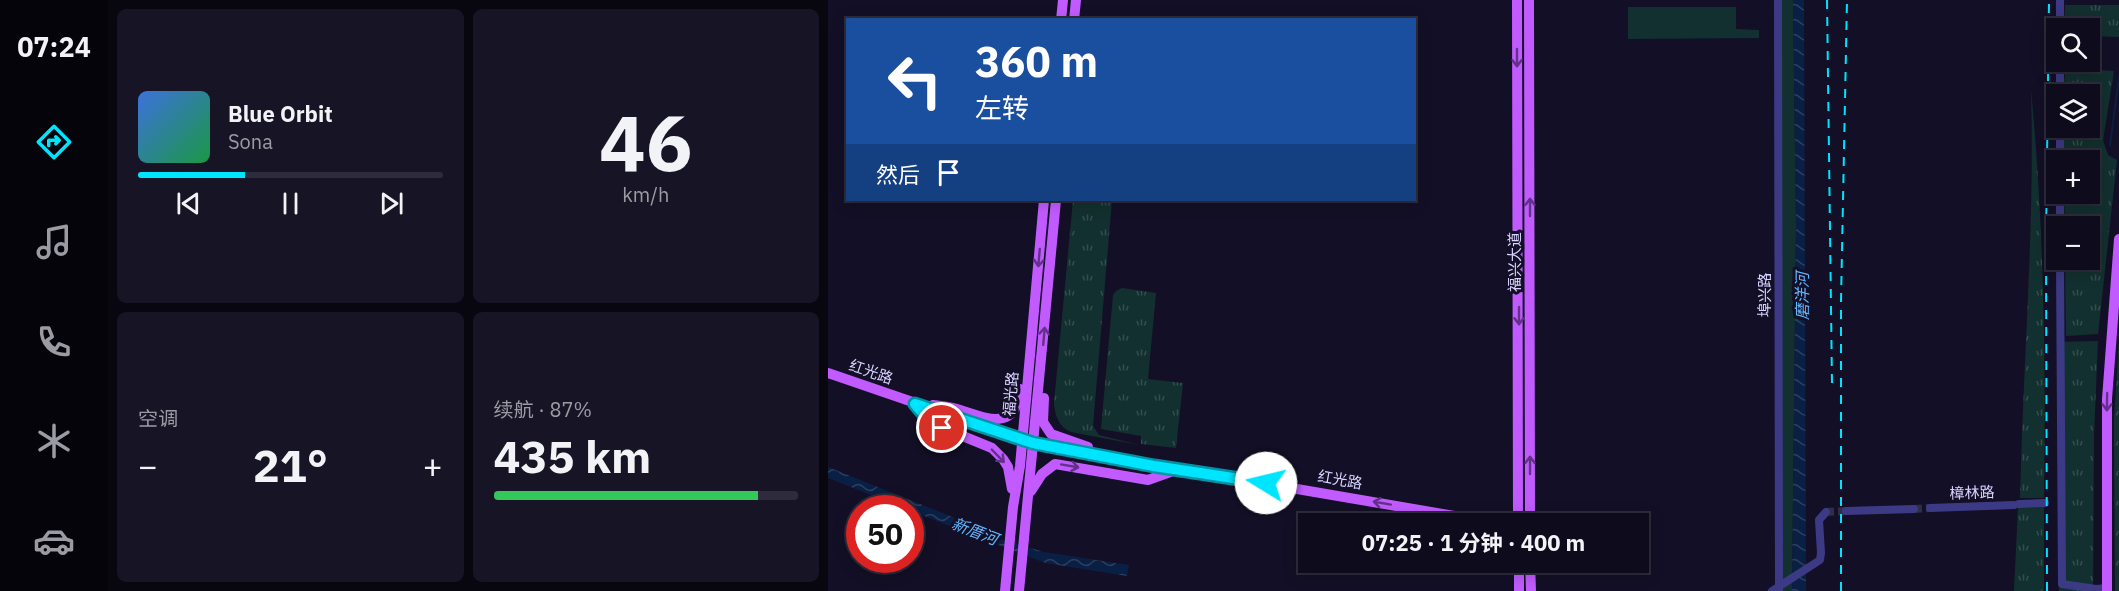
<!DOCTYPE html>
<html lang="zh">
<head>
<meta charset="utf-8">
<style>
	body { margin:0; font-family:"IBM Plex Sans","Noto Sans SC",sans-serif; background:#171425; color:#f1f3f6; height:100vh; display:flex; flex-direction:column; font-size:22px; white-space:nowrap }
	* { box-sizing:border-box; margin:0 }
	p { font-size:20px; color:#9b9ba3 }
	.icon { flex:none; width:33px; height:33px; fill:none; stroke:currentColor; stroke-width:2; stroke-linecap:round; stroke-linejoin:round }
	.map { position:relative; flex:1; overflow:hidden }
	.drawer { display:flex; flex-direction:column; gap:9px; padding:9px; background:#08060f; width:720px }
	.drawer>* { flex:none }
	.banner { position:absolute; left:18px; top:18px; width:570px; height:183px; border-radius:0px; box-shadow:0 3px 15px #0003,0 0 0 2px #2e2b3b; background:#1a4fa0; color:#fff; overflow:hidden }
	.buttons { position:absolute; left:1218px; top:18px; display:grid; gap:12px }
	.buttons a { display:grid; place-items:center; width:54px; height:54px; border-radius:0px; background:#0e0b1c; box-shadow:0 3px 15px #0003,0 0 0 2px #2e2b3b; font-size:30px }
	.speed { position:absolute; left:18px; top:495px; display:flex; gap:12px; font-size:30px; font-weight:700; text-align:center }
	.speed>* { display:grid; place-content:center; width:78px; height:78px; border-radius:50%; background:#0e0b1c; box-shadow:0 3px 15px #0003,0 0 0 2px #2e2b3b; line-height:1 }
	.speed .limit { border:9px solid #d22; background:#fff; color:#111 }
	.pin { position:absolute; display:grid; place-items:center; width:51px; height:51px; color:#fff; margin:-26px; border:3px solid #fff; border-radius:50%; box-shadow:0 2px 6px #0007 }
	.me { position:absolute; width:66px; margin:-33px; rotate:279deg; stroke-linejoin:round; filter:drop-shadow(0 0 4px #0008) }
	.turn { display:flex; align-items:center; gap:21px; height:126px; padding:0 30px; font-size:27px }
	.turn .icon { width:78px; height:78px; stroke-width:2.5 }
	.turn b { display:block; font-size:42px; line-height:51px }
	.then { display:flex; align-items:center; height:57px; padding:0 30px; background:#0003; gap:12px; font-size:22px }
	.big { font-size:45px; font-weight:700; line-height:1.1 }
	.drawer .tile { flex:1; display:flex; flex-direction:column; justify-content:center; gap:9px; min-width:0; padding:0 21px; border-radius:9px; background:#171425 }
	.drawer .dial { align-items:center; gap:0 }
	.dial b { font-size:78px; line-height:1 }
	.song { display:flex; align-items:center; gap:18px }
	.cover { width:72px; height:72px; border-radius:9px; background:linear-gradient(135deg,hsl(220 70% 55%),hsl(140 70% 35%)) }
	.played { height:6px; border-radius:3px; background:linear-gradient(90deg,#00e5ff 35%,#2e2b3b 35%) }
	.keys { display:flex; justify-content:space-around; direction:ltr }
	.heat { display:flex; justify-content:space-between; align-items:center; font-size:33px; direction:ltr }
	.charge { height:9px; border-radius:4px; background:linear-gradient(90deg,#34c759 87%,#2e2b3b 0) }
	.drawer .tiles { flex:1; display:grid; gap:9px; grid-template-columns:repeat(2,1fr) }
	.trip { position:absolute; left:470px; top:513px; width:351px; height:60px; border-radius:0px; background:#0e0b1c; box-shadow:0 3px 15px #0003,0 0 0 2px #2e2b3b; font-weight:700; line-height:60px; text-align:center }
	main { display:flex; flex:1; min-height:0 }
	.tab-bar { display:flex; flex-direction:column; width:108px; justify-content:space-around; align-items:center; background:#06040b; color:#9b9ba3 }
	.tab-bar .icon { width:42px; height:42px }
	.tab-bar .on { color:#00e5ff }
	.tab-bar b { font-size:27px; color:#f1f3f6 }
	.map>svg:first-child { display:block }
	.grass { fill:url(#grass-tufts) }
	.green { fill:#12302f }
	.water { fill:url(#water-waves) }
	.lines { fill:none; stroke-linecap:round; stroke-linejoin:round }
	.stream { stroke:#0a1f44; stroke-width:2 }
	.minor-tunnel { stroke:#312d47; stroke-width:8; stroke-dasharray:8 4; stroke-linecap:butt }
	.minor { stroke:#3d3a85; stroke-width:8 }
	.major { stroke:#c25bff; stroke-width:10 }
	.rail { stroke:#00e5ff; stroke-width:2; stroke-dasharray:9 8; stroke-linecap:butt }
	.oneway { stroke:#623188 }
	.route-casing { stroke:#0095a6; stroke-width:15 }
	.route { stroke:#00e5ff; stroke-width:10 }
	.labels { text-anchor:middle; stroke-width:6; stroke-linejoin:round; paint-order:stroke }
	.street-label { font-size:15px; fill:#d9d4ff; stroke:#130f26 }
	.water-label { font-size:16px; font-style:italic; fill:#62b6ff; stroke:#130f26 }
</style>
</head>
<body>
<main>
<nav class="tab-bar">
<b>07:24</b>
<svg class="icon on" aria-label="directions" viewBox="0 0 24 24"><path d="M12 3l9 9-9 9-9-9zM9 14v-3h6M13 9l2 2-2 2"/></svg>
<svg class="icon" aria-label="music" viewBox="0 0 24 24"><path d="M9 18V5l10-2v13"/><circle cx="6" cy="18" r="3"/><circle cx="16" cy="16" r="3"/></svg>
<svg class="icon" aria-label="phone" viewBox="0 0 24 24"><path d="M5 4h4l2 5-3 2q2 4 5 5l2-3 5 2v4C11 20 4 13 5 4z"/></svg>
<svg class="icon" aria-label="climate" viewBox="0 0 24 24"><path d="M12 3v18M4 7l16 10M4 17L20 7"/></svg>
<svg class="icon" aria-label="car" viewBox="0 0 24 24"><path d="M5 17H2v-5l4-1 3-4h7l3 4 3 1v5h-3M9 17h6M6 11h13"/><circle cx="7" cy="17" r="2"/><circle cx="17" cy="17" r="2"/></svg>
</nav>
<section class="drawer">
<div class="tiles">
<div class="tile">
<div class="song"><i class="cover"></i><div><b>Blue Orbit</b><p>Sona</p></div></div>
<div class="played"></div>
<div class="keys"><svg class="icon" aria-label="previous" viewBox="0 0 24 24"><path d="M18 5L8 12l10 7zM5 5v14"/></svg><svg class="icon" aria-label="pause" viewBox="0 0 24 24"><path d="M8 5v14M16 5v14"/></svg><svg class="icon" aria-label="next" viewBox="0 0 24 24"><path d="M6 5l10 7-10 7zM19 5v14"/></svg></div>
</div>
<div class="tile dial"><b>46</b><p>km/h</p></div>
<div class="tile"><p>空调</p>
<div class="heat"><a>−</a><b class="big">21°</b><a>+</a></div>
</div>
<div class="tile"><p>续航 · 87%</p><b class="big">435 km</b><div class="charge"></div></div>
</div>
</section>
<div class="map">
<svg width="1291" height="591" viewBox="0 0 1291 591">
	<defs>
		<pattern id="grass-tufts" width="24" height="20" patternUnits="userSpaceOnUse" patternTransform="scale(1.5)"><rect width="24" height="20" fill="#12302f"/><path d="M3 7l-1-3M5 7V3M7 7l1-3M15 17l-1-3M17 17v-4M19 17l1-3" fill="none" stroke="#344d4e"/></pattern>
		<pattern id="water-waves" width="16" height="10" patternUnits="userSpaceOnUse" patternTransform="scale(1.5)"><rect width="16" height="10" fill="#0a1f44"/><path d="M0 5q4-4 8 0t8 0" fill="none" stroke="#2d3f60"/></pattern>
	</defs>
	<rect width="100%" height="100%" fill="#130f26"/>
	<!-- grass -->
	<g class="grass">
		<polygon points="1237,5 1291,5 1291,37 1262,36 1262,28 1236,28"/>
		<polygon points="1247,69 1286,71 1275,140 1280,155 1289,160 1270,334 1238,336 1237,260 1262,260 1262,226 1237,226 1236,194 1262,194 1262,160 1236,160 1236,128 1262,128 1262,94 1235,94 1237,74"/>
		<path d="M1203 90C1216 225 1218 362 1216 498H1192C1195 362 1207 226 1203 90Z"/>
		<path d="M245 200H284L265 426 271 435 311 445 243 432C231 427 227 416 226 403Z"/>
		<polygon points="294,288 328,293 320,379 355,383 348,448 313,444 313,436 273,429 285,295 288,291"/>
		<polygon points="1291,340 1291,591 1287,591 1286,421"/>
		<polygon points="1270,341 1266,435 1265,591 1231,591 1229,342"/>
		<polygon points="1216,507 1216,591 1186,591 1190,508"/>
	</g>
	<!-- green -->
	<g class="green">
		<polygon points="952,0 965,0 968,226 964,591 953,591"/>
		<polygon points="800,7 908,7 908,29 931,30 931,38 800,39"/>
	</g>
	<!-- water -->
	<g class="water">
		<polygon points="965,0 976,0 978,591 964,591 968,226"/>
		<polygon points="0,467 162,532 169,530 169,538 216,552 301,565 299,576 217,563 83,511 82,508 76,508 0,478"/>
	</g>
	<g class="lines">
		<!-- stream -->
		<polyline class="stream" points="1282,146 1291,77"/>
		<!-- minor-tunnel -->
		<g class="minor-tunnel">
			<polyline points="1086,509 1102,508"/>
			<polyline points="998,512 1018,511"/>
		</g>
		<!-- minor -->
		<g class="minor">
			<polyline points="950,0 951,591"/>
			<polyline points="1232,28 1232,0"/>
			<polyline points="1232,62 1232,94"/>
			<polyline points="1232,128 1232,160"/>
			<polyline points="1232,194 1232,226"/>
			<polyline points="1232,260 1234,584 1268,589 1279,588"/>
			<polyline points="1191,504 1217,503"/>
			<polyline points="1102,508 1186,505"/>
			<polyline points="1018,511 1086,509"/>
			<polyline points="944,591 992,560 993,553 991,520 998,512"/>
		</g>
		<!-- major -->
		<g class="major">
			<polyline points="689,0 690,524"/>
			<polyline points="701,0 702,524"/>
			<polyline points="233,20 235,0"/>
			<polyline points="246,20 248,0"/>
			<polyline points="0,373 178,434 219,446 673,524"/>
			<polyline points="216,398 215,422 223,434 260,447"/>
			<polyline points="87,404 103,423 164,448 175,459 180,467 184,489"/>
			<path d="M105 405C114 406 122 407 129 409 156 417 188 434 192 389"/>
			<polyline points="203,491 214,474 227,464 320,480 348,470"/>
			<polyline points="691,562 691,591"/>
			<polyline points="702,562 703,591"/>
			<polyline points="177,591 185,507 192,466 216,200"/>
			<polyline points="191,591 228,200"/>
			<polyline points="1279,591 1279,399 1291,239"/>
		</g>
		<!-- rail -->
		<g class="rail">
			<polyline points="999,0 1004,384"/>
			<polyline points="1013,591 1013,301 1019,0"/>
			<polyline points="1219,591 1218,240 1221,0"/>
		</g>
	</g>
	<!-- one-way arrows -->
	<defs><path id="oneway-shaft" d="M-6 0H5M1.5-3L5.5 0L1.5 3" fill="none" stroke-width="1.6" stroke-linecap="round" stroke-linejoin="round" transform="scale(1.5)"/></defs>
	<g class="oneway">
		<use href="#oneway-shaft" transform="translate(689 58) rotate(90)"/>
		<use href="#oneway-shaft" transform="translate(702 207) rotate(-90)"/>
		<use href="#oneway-shaft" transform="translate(211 258) rotate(95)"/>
		<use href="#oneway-shaft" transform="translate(691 316) rotate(90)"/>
		<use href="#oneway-shaft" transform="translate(216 336) rotate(-85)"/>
		<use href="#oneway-shaft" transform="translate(1279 402) rotate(91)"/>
		<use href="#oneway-shaft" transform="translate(170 456) rotate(46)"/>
		<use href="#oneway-shaft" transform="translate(702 465) rotate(-90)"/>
		<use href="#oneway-shaft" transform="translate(242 466) rotate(10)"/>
		<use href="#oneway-shaft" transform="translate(554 503) rotate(-170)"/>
	</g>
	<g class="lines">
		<defs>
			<polyline id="route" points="114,428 103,423 87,404 205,443 326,466 438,483"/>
		</defs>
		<!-- route casing -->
		<use href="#route" class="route-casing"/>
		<!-- route -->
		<use href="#route" class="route"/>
	</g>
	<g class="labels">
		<!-- street labels -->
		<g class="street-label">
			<text transform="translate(687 262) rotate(-90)" y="5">福兴大道</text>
			<text transform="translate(937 295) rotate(-90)" y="5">埠兴路</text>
			<text transform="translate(43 372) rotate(19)" y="5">红光路</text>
			<text transform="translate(183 394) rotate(-85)" y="5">福光路</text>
			<text transform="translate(512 480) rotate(10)" y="5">红光路</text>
			<text transform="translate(1144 493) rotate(-2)" y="5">樟林路</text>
		</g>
		<!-- water labels -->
		<g class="water-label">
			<text transform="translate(974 296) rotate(-90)" y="6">磨洋河</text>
			<text transform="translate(147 531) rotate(21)" y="6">新厝河</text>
		</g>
	</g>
</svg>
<div class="buttons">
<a><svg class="icon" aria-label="search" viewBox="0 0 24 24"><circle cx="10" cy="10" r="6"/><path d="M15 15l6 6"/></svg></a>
<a><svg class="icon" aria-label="layers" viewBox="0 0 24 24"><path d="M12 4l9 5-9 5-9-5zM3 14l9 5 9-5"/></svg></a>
<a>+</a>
<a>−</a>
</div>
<div class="speed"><div class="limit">50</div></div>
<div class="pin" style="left:114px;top:428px;background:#d93025"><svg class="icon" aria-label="arrive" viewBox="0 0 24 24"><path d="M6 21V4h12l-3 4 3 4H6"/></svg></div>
<svg class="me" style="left:438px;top:483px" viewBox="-20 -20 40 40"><circle r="19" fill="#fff"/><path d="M0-13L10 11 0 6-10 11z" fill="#00e5ff"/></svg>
<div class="trip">07:25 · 1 分钟 · 400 m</div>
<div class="banner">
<div class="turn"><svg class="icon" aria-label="left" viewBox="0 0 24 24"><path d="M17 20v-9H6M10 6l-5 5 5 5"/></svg><div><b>360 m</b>左转</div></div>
<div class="then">然后<svg class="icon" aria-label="arrive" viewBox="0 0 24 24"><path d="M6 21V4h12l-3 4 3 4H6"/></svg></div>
</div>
</div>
</main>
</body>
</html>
